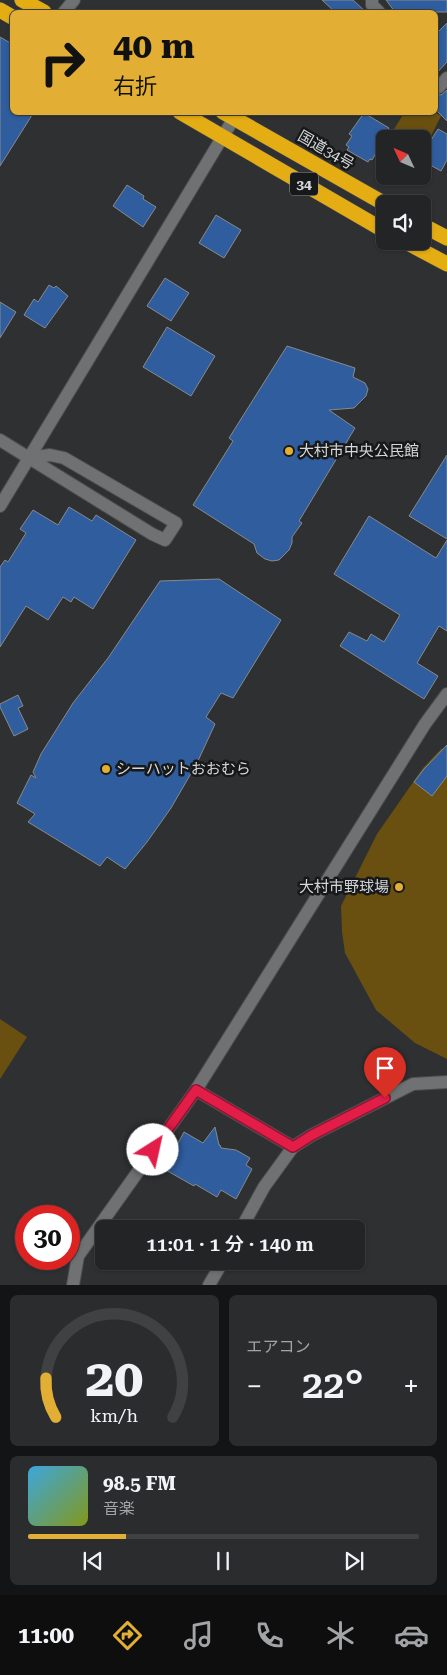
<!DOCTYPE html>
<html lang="ja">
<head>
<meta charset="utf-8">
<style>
	body { margin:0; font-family:"Roboto Serif","Noto Sans JP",serif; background:#2a2c2e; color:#f1f3f6; height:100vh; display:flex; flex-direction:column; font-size:19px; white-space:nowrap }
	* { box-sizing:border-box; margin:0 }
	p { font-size:16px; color:#a2a4a7 }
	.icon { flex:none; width:28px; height:28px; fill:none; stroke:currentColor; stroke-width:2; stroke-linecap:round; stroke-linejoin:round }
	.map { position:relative; height:1285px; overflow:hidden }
	.panel { display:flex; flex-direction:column; gap:10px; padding:10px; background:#131415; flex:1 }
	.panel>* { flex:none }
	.hud { position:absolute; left:10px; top:10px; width:428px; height:105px; border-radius:8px; box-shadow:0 1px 4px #0004,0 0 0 1px #3f4143; background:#e2af34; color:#111; overflow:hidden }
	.needle { width:32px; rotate:314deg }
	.fabs { position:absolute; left:376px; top:130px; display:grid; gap:10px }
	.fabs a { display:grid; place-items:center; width:55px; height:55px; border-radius:8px; background:#222426; box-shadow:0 1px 4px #0004,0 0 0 1px #3f4143; font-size:25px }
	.speed { position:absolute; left:15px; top:1205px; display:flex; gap:10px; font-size:25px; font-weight:700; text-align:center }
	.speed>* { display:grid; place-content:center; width:65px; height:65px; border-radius:50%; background:#222426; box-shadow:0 1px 4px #0004,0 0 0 1px #3f4143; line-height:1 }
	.speed .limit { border:8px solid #d22; background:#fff; color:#111 }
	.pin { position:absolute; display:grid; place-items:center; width:42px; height:42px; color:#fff; margin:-51px -21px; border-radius:50% 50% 50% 0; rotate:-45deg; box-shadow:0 0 5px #0007 }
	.pin .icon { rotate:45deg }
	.me { position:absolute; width:55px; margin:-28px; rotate:35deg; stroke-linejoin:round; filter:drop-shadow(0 0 4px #0008) }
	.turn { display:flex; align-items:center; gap:18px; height:105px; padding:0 20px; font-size:22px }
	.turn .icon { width:65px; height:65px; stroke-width:2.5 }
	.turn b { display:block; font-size:35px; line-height:42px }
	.big { font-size:38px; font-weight:600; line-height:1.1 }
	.panel .tile { flex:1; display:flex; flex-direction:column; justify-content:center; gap:8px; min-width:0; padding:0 18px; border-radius:8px; background:#2a2c2e }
	.panel .dial { align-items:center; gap:0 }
	.dial svg { height:130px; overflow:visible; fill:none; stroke:#3f4143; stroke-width:7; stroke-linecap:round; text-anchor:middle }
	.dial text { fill:#f1f3f6; stroke:none }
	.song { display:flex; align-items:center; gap:15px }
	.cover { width:60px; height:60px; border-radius:8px; background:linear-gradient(135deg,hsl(200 70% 55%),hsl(70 70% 35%)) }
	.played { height:5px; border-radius:2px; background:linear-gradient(90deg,#e2af34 25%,#3f4143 25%) }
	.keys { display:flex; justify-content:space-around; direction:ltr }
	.heat { display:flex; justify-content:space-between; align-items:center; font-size:28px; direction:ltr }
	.panel .tiles { flex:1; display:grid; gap:10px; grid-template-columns:1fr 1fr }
	.tile:last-child { grid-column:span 2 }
	.trip { position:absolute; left:95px; top:1220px; width:270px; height:50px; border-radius:8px; background:#222426; box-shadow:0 1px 4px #0004,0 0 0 1px #3f4143; font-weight:600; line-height:50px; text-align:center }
	.tabs { display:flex; height:80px; justify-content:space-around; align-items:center; background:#0e0e0f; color:#a2a4a7 }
	.tabs .icon { width:35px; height:35px }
	.tabs .current { color:#e2af34 }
	.tabs b { font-size:22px; color:#f1f3f6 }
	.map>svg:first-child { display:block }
	.green { fill:#694f10 }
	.building { fill:#2f5d9e; stroke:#888a8c }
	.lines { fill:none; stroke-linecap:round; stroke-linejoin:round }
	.minor-casing { stroke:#4c4d4f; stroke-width:14 }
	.highway-casing { stroke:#4c4d4f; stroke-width:16 }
	.minor { stroke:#6f7173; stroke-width:12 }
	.highway { stroke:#e4ad13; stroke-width:15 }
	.route-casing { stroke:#92132f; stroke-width:12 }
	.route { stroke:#e11d48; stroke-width:9 }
	.poi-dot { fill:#e2af34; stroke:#171819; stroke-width:2 }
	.labels { text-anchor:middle; stroke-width:5; stroke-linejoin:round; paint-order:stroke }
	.shield { fill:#171819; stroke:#9d9e9f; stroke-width:1 }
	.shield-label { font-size:14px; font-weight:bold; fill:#d6d7d8 }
	.street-label { font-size:15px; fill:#d6d7d8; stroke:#171819 }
	.poi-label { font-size:15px; fill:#d6d7d8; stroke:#171819; text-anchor:start }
</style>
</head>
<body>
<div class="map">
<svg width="447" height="1285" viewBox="0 0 447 1285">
	<rect width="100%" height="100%" fill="#2e3032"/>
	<!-- green -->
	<g class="green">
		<polygon points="435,112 441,116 423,152 422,139 388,139 404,113"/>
		<polygon points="447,747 447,1059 415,1043 376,1010 345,953 342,932 341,906 377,834 423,768 441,749"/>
		<polygon points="0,1019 27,1037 0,1079"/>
	</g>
	<!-- building -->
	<g class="building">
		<polygon points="322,0 353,0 366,12 335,12"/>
		<polygon points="386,0 447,0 447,12 395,12"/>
		<polygon points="447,23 447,62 435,75 435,35"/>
		<polygon points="0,37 12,44 12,112 34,112 0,166"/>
		<polygon points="447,90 447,121 435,109 435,94 441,95"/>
		<polygon points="364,113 389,128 386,133 387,134 372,160 370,159 368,162 347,150 349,147 346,145 352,136 349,134"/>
		<polygon points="438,129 447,134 447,160 441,171 423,161 430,150 426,148"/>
		<polygon points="127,185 144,196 143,199 156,207 143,227 113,206"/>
		<polygon points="216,215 241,230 224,258 199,243"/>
		<polygon points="165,278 189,293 171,321 147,306"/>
		<polygon points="49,285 54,288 56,286 68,296 45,328 24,315 34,299 38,302"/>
		<polygon points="0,302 16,312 0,338"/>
		<polygon points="167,327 215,356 191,396 143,367"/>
		<polygon points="287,346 355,368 353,377 365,383 368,389 366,396 354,408 329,410 355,428 299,521 302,523 292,537 292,543 289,550 279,560 272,561 265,559 257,553 254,544 193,505 233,441 229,438"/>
		<polygon points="447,455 447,539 409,516"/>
		<polygon points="69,507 92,521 96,515 136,540 93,609 74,597 71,602 63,597 48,620 26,606 0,647 0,567 5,560 8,562 26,533 20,529 33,510 58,525"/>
		<polygon points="369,516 436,558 447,540 447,631 439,626 417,663 438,676 424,699 340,646 349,632 367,641 371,634 384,642 400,615 334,574"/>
		<polygon points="219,579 281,620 233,698 221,693 206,717 215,724 197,763 171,808 147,842 125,869 107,857 100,866 28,822 35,814 17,803 31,775 36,778 33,772 41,754 73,703 108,658 160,581"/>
		<polygon points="18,695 23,706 18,708 28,729 14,736 0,707 0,704"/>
		<polygon points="447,745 447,776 432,796 414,782 424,769"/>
		<polygon points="215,1127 219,1145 220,1145 221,1148 236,1150 250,1158 246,1165 252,1169 236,1199 221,1190 217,1197 195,1184 194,1186 164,1169 184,1132 203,1143"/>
	</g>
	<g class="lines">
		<defs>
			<g id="minor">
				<polyline points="372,0 372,5 379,12"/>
				<polyline points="64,12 74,0"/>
				<polyline points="439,87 447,78"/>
				<polyline points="0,440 152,534 165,540 176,523 64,458 50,455 30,458"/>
				<polyline points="0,506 234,118"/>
				<polyline points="293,1147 196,1090 425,724 447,694"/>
				<polyline points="241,1229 264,1187 293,1147 312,1135 413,1084 447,1082"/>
				<polyline points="73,1285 78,1256 196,1090"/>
				<polyline points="209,1285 223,1261"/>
			</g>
			<g id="highway">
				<polyline points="22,0 44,12"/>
				<polyline points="0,10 12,17"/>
				<polyline points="180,112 385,231"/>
				<polyline points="223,112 385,204"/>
				<polyline points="422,225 447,238"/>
				<polyline points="404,241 447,264"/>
			</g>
		</defs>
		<!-- minor casing -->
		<use href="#minor" class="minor-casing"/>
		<!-- highway casing -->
		<use href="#highway" class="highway-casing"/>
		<!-- minor -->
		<use href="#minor" class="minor"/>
		<!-- highway -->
		<use href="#highway" class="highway"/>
	</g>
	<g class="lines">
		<defs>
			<polyline id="route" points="153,1150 196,1090 293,1147 312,1135 385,1098"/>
		</defs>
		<!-- route casing -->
		<use href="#route" class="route-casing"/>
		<!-- route -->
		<use href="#route" class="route"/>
	</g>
	<!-- markers -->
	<g class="poi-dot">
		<circle cx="289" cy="451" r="5"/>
		<circle cx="106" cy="769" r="5"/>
		<circle cx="399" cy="887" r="5"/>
	</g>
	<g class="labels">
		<!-- shield labels -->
		<rect class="shield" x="290" y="172.5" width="28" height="23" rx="4"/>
		<g class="shield-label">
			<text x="304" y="189">34</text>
		</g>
		<!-- street labels -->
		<g class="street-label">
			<text transform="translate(326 150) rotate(30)" y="5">国道34号</text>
		</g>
		<!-- poi labels -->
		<g class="poi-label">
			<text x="299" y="456">大村市中央公民館</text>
			<text x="116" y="774">シーハットおおむら</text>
			<text x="389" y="892" text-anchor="end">大村市野球場</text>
		</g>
	</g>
</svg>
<div class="fabs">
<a><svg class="needle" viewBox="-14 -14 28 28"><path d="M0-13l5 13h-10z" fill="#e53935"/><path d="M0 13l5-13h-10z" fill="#a2a4a7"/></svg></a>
<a><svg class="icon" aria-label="sound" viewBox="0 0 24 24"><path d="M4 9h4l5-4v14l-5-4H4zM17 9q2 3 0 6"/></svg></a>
</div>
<div class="speed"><div class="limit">30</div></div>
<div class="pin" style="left:385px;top:1098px;background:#d93025"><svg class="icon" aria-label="arrive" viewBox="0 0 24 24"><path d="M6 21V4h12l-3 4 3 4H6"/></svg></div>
<svg class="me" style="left:153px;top:1150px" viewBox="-20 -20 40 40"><circle r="19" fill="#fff"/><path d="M0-13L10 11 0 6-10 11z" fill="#e11d48"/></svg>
<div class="trip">11:01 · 1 分 · 140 m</div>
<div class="hud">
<div class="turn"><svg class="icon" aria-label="right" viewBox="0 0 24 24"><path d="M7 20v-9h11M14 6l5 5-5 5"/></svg><div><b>40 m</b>右折</div></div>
</div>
</div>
<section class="panel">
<div class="tiles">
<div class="tile dial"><svg viewBox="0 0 100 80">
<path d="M14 69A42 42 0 1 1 86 69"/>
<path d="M14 69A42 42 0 0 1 8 45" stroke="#e2af34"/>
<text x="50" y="56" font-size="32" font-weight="700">20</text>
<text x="50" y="72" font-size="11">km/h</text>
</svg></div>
<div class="tile"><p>エアコン</p>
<div class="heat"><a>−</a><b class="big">22°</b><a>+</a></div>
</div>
<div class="tile">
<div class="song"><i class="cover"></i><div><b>98.5 FM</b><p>音楽</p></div></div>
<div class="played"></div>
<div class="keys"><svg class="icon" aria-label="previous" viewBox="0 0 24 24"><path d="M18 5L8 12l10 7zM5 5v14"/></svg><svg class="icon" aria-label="pause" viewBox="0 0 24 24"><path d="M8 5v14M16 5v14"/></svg><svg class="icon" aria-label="next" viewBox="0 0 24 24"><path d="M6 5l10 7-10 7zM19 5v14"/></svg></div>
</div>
</div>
</section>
<nav class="tabs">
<b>11:00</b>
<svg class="icon current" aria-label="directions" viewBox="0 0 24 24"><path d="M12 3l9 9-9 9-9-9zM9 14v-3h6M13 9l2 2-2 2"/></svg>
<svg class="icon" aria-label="music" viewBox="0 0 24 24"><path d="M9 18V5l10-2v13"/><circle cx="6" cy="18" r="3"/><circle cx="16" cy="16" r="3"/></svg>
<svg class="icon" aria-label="phone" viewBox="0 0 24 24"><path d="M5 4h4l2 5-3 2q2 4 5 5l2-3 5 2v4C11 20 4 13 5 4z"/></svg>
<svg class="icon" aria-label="climate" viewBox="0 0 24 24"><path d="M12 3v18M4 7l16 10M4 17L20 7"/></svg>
<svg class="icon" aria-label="car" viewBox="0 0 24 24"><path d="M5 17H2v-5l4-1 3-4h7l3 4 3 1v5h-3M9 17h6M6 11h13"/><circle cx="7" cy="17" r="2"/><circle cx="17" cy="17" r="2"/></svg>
</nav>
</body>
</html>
